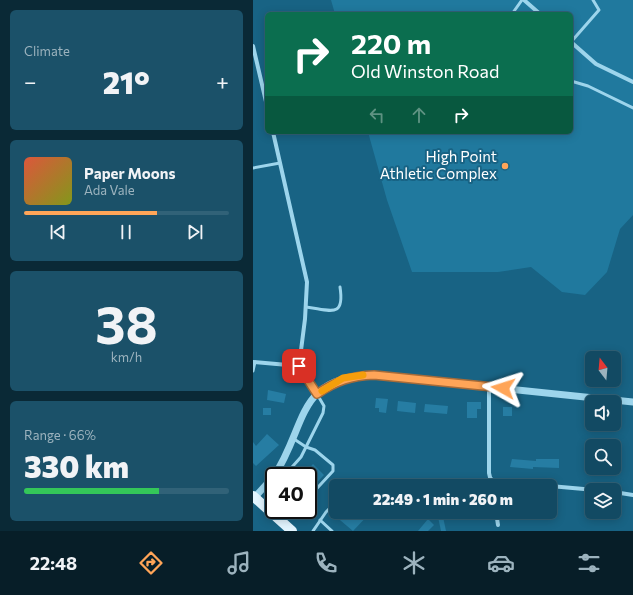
<!DOCTYPE html>
<html lang="en">
<head>
<meta charset="utf-8">
<style>
	body { margin:0; font-family:Commissioner,sans-serif; background:#1b5169; color:#f1f3f6; height:100vh; display:flex; flex-direction:column; font-size:15px; white-space:nowrap }
	* { box-sizing:border-box; margin:0 }
	p { font-size:13px; color:#9cb3be }
	.icon { flex:none; width:22px; height:22px; fill:none; stroke:currentColor; stroke-width:2; stroke-linecap:round; stroke-linejoin:round }
	.map { position:relative; flex:1; overflow:hidden }
	.side { display:flex; flex-direction:column; gap:10px; padding:10px; background:#0a2936; width:253px }
	.side>* { flex:none }
	.top-card { position:absolute; left:12px; top:12px; width:308px; height:122px; border-radius:6px; box-shadow:0 2px 10px #0003,0 0 0 1px #316278; background:#0b6e4f; color:#fff; overflow:hidden }
	.needle { width:26px; rotate:344deg }
	.controls { position:absolute; left:332px; top:351px; display:grid; gap:8px }
	.controls a { display:grid; place-items:center; width:36px; height:36px; border-radius:6px; background:#124a63; box-shadow:0 2px 10px #0003,0 0 0 1px #316278; font-size:20px }
	.speed { position:absolute; left:12px; top:467px; display:flex; gap:8px; font-size:20px; font-weight:700; text-align:center }
	.speed>* { display:grid; place-content:center; width:52px; height:52px; border-radius:50%; background:#124a63; box-shadow:0 2px 10px #0003,0 0 0 1px #316278; line-height:1 }
	.speed .limit { border:2px solid #111; border-radius:6px; background:#fff; color:#111 }
	.pin { position:absolute; display:grid; place-items:center; width:34px; height:34px; color:#fff; margin:-17px; border-radius:8px; box-shadow:0 2px 6px #0006 }
	.me { position:absolute; width:44px; margin:-22px; rotate:276deg; stroke-linejoin:round; filter:drop-shadow(0 0 3px #0008) }
	.turn { display:flex; align-items:center; gap:14px; height:84px; padding:0 20px; font-size:18px }
	.turn .icon { width:52px; height:52px; stroke-width:2.5 }
	.turn b { display:block; font-size:28px; line-height:34px }
	.lanes { display:flex; align-items:center; height:38px; padding:0 20px; background:#0003; justify-content:center; gap:20px; direction:ltr }
	.lanes .off { opacity:.35 }
	.big { font-size:30px; font-weight:800; line-height:1.1 }
	.side .widget { flex:1; display:flex; flex-direction:column; justify-content:center; gap:6px; min-width:0; padding:0 14px; border-radius:6px; background:#1b5169 }
	.side .dial { align-items:center; gap:0 }
	.dial b { font-size:52px; line-height:1 }
	.song { display:flex; align-items:center; gap:12px }
	.cover { width:48px; height:48px; border-radius:6px; background:linear-gradient(135deg,hsl(10 70% 55%),hsl(70 70% 35%)) }
	.played { height:4px; border-radius:2px; background:linear-gradient(90deg,#ffa558 65%,#316278 65%) }
	.keys { display:flex; justify-content:space-around; direction:ltr }
	.heat { display:flex; justify-content:space-between; align-items:center; font-size:22px; direction:ltr }
	.charge { height:6px; border-radius:3px; background:linear-gradient(90deg,#34c759 66%,#316278 0) }
	.trip { position:absolute; left:76px; top:479px; width:228px; height:40px; border-radius:6px; background:#124a63; box-shadow:0 2px 10px #0003,0 0 0 1px #316278; font-weight:800; line-height:40px; text-align:center }
	.dock { display:flex; height:64px; justify-content:space-around; align-items:center; background:#071e28; color:#9cb3be }
	.dock .icon { width:28px; height:28px }
	.dock .active { color:#ffa558 }
	.dock b { font-size:18px; color:#f1f3f6 }
	main { display:flex; flex:1; min-height:0 }
	.map>svg:first-child { display:block }
	.green { fill:#20799e }
	.building { fill:#267da3 }
	.lines { fill:none; stroke-linecap:round; stroke-linejoin:round }
	.service { stroke:#9dd5ec; stroke-width:3 }
	.minor { stroke:#9dd5ec; stroke-width:4 }
	.tertiary { stroke:#9dd5ec; stroke-width:7 }
	.primary { stroke:#e2f5ff; stroke-width:10 }
	.route-casing { stroke:#a66b39; stroke-width:10 }
	.route { stroke:#ffa558; stroke-width:7 }
	.slow { stroke:#f59e0b; stroke-width:7 }
	.poi-dot { fill:#ffa558; stroke:#186384; stroke-width:1.5 }
	.labels { text-anchor:middle; stroke-width:4; stroke-linejoin:round; paint-order:stroke }
	.poi-label { font-size:15px; fill:#fff; stroke:#186384; text-anchor:end }
</style>
</head>
<body>
<main>
<section class="side">
<div class="widget"><p>Climate</p>
<div class="heat"><a>−</a><b class="big">21°</b><a>+</a></div>
</div>
<div class="widget">
<div class="song"><i class="cover"></i><div><b>Paper Moons</b><p>Ada Vale</p></div></div>
<div class="played"></div>
<div class="keys"><svg class="icon" aria-label="previous" viewBox="0 0 24 24"><path d="M18 5L8 12l10 7zM5 5v14"/></svg><svg class="icon" aria-label="pause" viewBox="0 0 24 24"><path d="M8 5v14M16 5v14"/></svg><svg class="icon" aria-label="next" viewBox="0 0 24 24"><path d="M6 5l10 7-10 7zM19 5v14"/></svg></div>
</div>
<div class="widget dial"><b>38</b><p>km/h</p></div>
<div class="widget"><p>Range · 66%</p><b class="big">330 km</b><div class="charge"></div></div>
</section>
<div class="map">
<svg width="380" height="531" viewBox="0 0 380 531">
	<rect width="100%" height="100%" fill="#186384"/>
	<!-- green -->
	<polygon class="green" points="78,0 380,0 380,215 367,229 354,272 332,295 309,292 278,267 245,272 159,272 134,200 115,132 318,132 318,14 82,14"/>
	<!-- building -->
	<g class="building">
		<polygon points="15,390 33,394 31,403 14,400"/>
		<polygon points="123,398 135,399 133,413 126,412 126,408 122,408"/>
		<polygon points="145,401 163,403 162,413 144,411"/>
		<polygon points="214,402 228,402 228,409 224,409 224,418 214,418"/>
		<polygon points="172,404 195,406 194,414 171,412"/>
		<rect x="250" y="407" width="9" height="9"/>
		<rect x="10" y="408" width="8" height="7"/>
		<polygon points="14,434 26,445 3,466 0,463 0,442 3,446"/>
		<polygon points="259,459 283,461 283,459 306,459 306,468 280,467 280,469 257,467"/>
		<polygon points="60,464 71,475 55,492 55,476 49,476"/>
		<polygon points="84,512 118,512 100,531 81,515"/>
		<polygon points="184,512 189,512 193,531 188,531"/>
		<polygon points="175,519 181,525 175,531 165,531"/>
	</g>
	<g class="lines">
		<!-- service -->
		<g class="service">
			<polyline points="259,14 269,0"/>
			<polyline points="318,42 346,10 340,0"/>
			<polyline points="318,81 335,86 380,108"/>
			<polyline points="0,168 27,163"/>
			<path d="M53 307C77 310 92 319 87 287"/>
			<polyline points="0,371 2,362"/>
			<polyline points="41,439 53,447 62,450 80,465 80,471 55,498"/>
			<polyline points="31,476 48,457 70,413 71,406 64,394"/>
			<polyline points="67,520 79,531"/>
			<polyline points="60,531 73,512 83,502"/>
		</g>
		<!-- minor -->
		<g class="minor">
			<polyline points="271,0 287,14"/>
			<polyline points="318,42 343,64 380,82"/>
			<polyline points="0,46 14,106"/>
			<polyline points="20,132 54,282 52,319 46,366"/>
			<polyline points="0,362 46,366 64,394"/>
			<polyline points="236,387 236,473 239,486"/>
			<polyline points="237,478 241,481 342,490"/>
			<polyline points="361,492 380,495"/>
			<polyline points="243,512 245,525"/>
		</g>
		<!-- tertiary -->
		<g class="tertiary">
			<path d="M21 476C54 427 42 376 121 375L380 402"/>
			<polyline points="2,497 21,476"/>
		</g>
		<!-- primary -->
		<polyline class="primary" points="0,496 39,531"/>
	</g>
	<g class="lines">
		<defs>
			<path id="route" d="M46 366 64 394C83 381 98 376 121 375L250 388"/>
		</defs>
		<!-- route casing -->
		<use href="#route" class="route-casing"/>
		<!-- route -->
		<use href="#route" class="route"/>
		<!-- slow -->
		<polyline class="slow" points="69,391 90,378 110,375"/>
	</g>
	<!-- markers -->
	<circle class="poi-dot" cx="252" cy="166" r="4"/>
	<g class="labels">
		<!-- poi labels -->
		<g class="poi-label">
			<text x="244" y="162">High Point<tspan x="244" dy="17">Athletic Complex</tspan></text>
		</g>
	</g>
</svg>
<div class="controls">
<a><svg class="needle" viewBox="-14 -14 28 28"><path d="M0-13l5 13h-10z" fill="#e53935"/><path d="M0 13l5-13h-10z" fill="#9cb3be"/></svg></a>
<a><svg class="icon" aria-label="sound" viewBox="0 0 24 24"><path d="M4 9h4l5-4v14l-5-4H4zM17 9q2 3 0 6"/></svg></a>
<a><svg class="icon" aria-label="search" viewBox="0 0 24 24"><circle cx="10" cy="10" r="6"/><path d="M15 15l6 6"/></svg></a>
<a><svg class="icon" aria-label="layers" viewBox="0 0 24 24"><path d="M12 4l9 5-9 5-9-5zM3 14l9 5 9-5"/></svg></a>
</div>
<div class="speed"><div class="limit">40</div></div>
<div class="pin" style="left:46px;top:366px;background:#d93025"><svg class="icon" aria-label="arrive" viewBox="0 0 24 24"><path d="M6 21V4h12l-3 4 3 4H6"/></svg></div>
<svg class="me" style="left:250px;top:388px" viewBox="-20 -20 40 40"><path d="M0-17L14 15 0 8-14 15z" fill="#ffa558" stroke="#fff" stroke-width="4"/></svg>
<div class="trip">22:49 · 1 min · 260 m</div>
<div class="top-card">
<div class="turn"><svg class="icon" aria-label="right" viewBox="0 0 24 24"><path d="M7 20v-9h11M14 6l5 5-5 5"/></svg><div><b>220 m</b>Old Winston Road</div></div>
<div class="lanes"><svg class="icon off" aria-label="left" viewBox="0 0 24 24"><path d="M17 20v-9H6M10 6l-5 5 5 5"/></svg><svg class="icon off" aria-label="ahead" viewBox="0 0 24 24"><path d="M12 20V5M6 11l6-6 6 6"/></svg><svg class="icon" aria-label="right" viewBox="0 0 24 24"><path d="M7 20v-9h11M14 6l5 5-5 5"/></svg></div>
</div>
</div>
</main>
<nav class="dock">
<b>22:48</b>
<svg class="icon active" aria-label="directions" viewBox="0 0 24 24"><path d="M12 3l9 9-9 9-9-9zM9 14v-3h6M13 9l2 2-2 2"/></svg>
<svg class="icon" aria-label="music" viewBox="0 0 24 24"><path d="M9 18V5l10-2v13"/><circle cx="6" cy="18" r="3"/><circle cx="16" cy="16" r="3"/></svg>
<svg class="icon" aria-label="phone" viewBox="0 0 24 24"><path d="M5 4h4l2 5-3 2q2 4 5 5l2-3 5 2v4C11 20 4 13 5 4z"/></svg>
<svg class="icon" aria-label="climate" viewBox="0 0 24 24"><path d="M12 3v18M4 7l16 10M4 17L20 7"/></svg>
<svg class="icon" aria-label="car" viewBox="0 0 24 24"><path d="M5 17H2v-5l4-1 3-4h7l3 4 3 1v5h-3M9 17h6M6 11h13"/><circle cx="7" cy="17" r="2"/><circle cx="17" cy="17" r="2"/></svg>
<svg class="icon" aria-label="filters" viewBox="0 0 24 24"><path d="M4 7h16M4 17h16"/><circle cx="9" cy="7" r="2"/><circle cx="15" cy="17" r="2"/></svg>
</nav>
</body>
</html>
